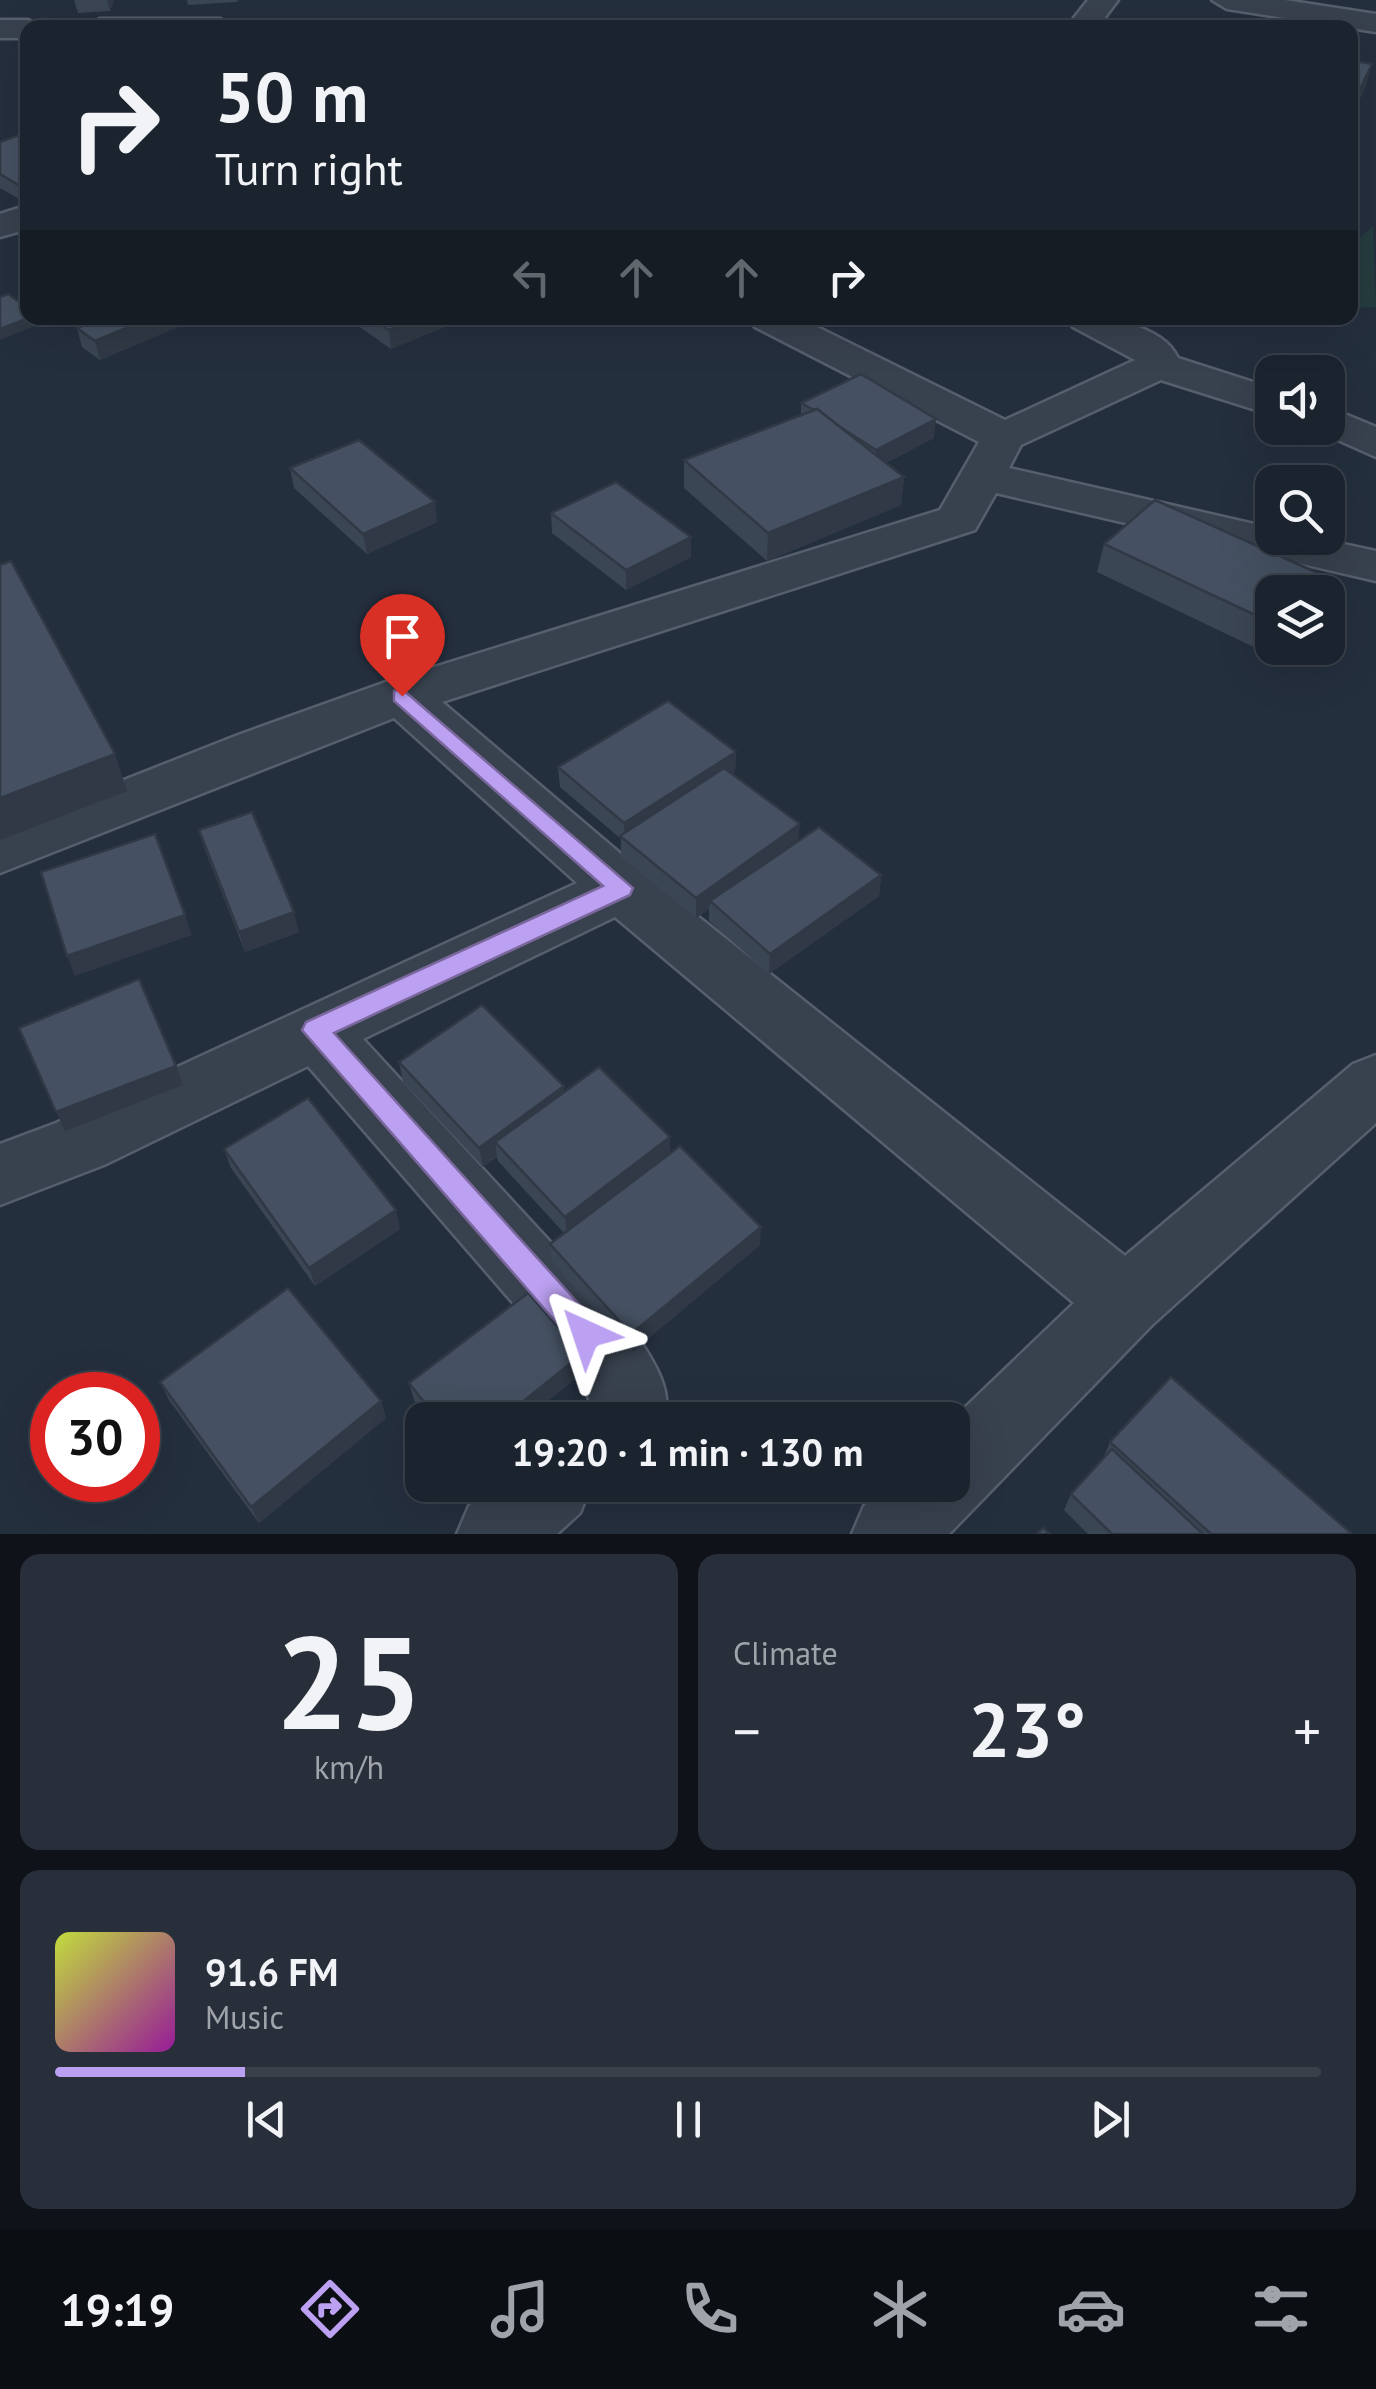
<!DOCTYPE html>
<html lang="en">
<head>
<meta charset="utf-8">
<style>
	body { margin:0; font-family:"PT Sans",sans-serif; background:#282f3a; color:#f1f3f6; height:100vh; display:flex; flex-direction:column; font-size:38px; white-space:nowrap }
	* { box-sizing:border-box; margin:0 }
	p { font-size:32px; color:#a0a4aa }
	.icon { flex:none; width:55px; height:55px; fill:none; stroke:currentColor; stroke-width:2; stroke-linecap:round; stroke-linejoin:round }
	.map { position:relative; height:1534px; overflow:hidden }
	.side { display:flex; flex-direction:column; gap:20px; padding:20px; background:#0f1319; flex:1 }
	.side>* { flex:none }
	.banner { position:absolute; left:20px; top:20px; width:1338px; height:305px; border-radius:20px; box-shadow:0 10px 40px #0002,0 0 0 2px #39404a; background:#1b232e; color:#f1f3f6; overflow:hidden }
	.fabs { position:absolute; left:1255px; top:355px; display:grid; gap:20px }
	.fabs a { display:grid; place-items:center; width:90px; height:90px; border-radius:20px; background:#1b232e; box-shadow:0 10px 40px #0002,0 0 0 2px #39404a; font-size:50px }
	.speed { position:absolute; left:30px; top:1372px; display:flex; gap:20px; font-size:50px; font-weight:700; text-align:center }
	.speed>* { display:grid; place-content:center; width:130px; height:130px; border-radius:50%; background:#1b232e; box-shadow:0 10px 40px #0002,0 0 0 2px #39404a; line-height:1 }
	.speed .limit { border:15px solid #d22; background:#fff; color:#111 }
	.pin { position:absolute; display:grid; place-items:center; width:85px; height:85px; color:#fff; margin:-102px -42px; border-radius:50% 50% 50% 0; rotate:-45deg; box-shadow:0 0 10px #0007 }
	.pin .icon { rotate:45deg }
	.me { position:absolute; width:110px; margin:-55px; rotate:318deg; stroke-linejoin:round; filter:drop-shadow(0 0 8px #0008) }
	.turn { display:flex; align-items:center; gap:35px; height:210px; padding:0 30px; font-size:45px }
	.turn .icon { width:130px; height:130px; stroke-width:2.5 }
	.turn b { display:block; font-size:70px; line-height:85px }
	.lanes { display:flex; align-items:center; height:95px; padding:0 30px; background:#0003; justify-content:center; gap:50px; direction:ltr }
	.lanes .off { opacity:.35 }
	.big { font-size:75px; font-weight:800; line-height:1.1 }
	.side .widget { flex:1; display:flex; flex-direction:column; justify-content:center; gap:15px; min-width:0; padding:0 35px; border-radius:20px; background:#282f3a }
	.side .dial { align-items:center; gap:0 }
	.dial b { font-size:130px; line-height:1 }
	.song { display:flex; align-items:center; gap:30px }
	.cover { width:120px; height:120px; border-radius:15px; background:linear-gradient(135deg,hsl(70 70% 55%),hsl(300 70% 35%)) }
	.played { height:10px; border-radius:5px; background:linear-gradient(90deg,#bca0f2 15%,#39404a 15%) }
	.keys { display:flex; justify-content:space-around; direction:ltr }
	.heat { display:flex; justify-content:space-between; align-items:center; font-size:55px; direction:ltr }
	.side .tiles { flex:1; display:grid; gap:20px; grid-template-columns:1fr 1fr }
	.widget:last-child { grid-column:span 2 }
	.trip { position:absolute; left:405px; top:1402px; width:565px; height:100px; border-radius:20px; background:#1b232e; box-shadow:0 10px 40px #0002,0 0 0 2px #39404a; font-weight:800; line-height:100px; text-align:center }
	.dock { display:flex; height:160px; justify-content:space-around; align-items:center; background:#0b0e12; color:#a0a4aa }
	.dock .icon { width:70px; height:70px }
	.dock .on { color:#bca0f2 }
	.dock b { font-size:45px; color:#f1f3f6 }
	.map>svg:first-child { display:block }
	.green { fill:#263c3f }
	.lines { fill:none; stroke-linecap:round; stroke-linejoin:round }
	.minor-casing { stroke:#565f6c; stroke-width:5 }
	.tertiary-casing { stroke:#565f6c; stroke-width:5 }
	.minor { fill:#38414e; fill-rule:evenodd }
	.tertiary { fill:#38414e; fill-rule:evenodd }
	.wall { fill:#3b4654 }
	.shaded-wall { fill:#303945 }
	.building { fill:#455162; stroke:#303945; stroke-width:2.5 }
	.route { fill:#bca0f2; stroke:#7a689d; stroke-width:2.5 }
</style>
</head>
<body>
<div class="map">
<svg width="1376" height="1534" viewBox="0 0 1376 1534">
	<rect width="100%" height="100%" fill="#242f3e"/>
	<!-- green -->
	<polygon class="green" points="1373,226 1376,307 1350,308 1352,245"/>
	<g class="lines">
		<defs>
			<g id="minor">
				<polygon points="1088,0 1118,0 1097,28 1066,28"/>
				<polygon points="100,19 220,19 235,28 85,28"/>
				<polygon points="0,20 28,20 42,28 28,28 28,38 0,38"/>
				<polygon points="28,205 28,229 0,237 0,214"/>
				<path d="M749 318H799L1005 420 1135 360 1073 327 1067 318C1101 316 1162 323 1178 358L1272 388V415L1161 380 1021 445 1009 468 1272 528V538H1316L1376 551V581L996 493 975 530 442 702 642 872 1125 1256 1353 1064 1376 1055V1123L1152 1325 949 1534H852L864 1506 885 1485H952V1420L1074 1303 615 917 363 1039 637 1336C652 1359 675 1392 663 1420H583L590 1403 585 1386 308 1066 104 1165 0 1205V1144L56 1123 577 883 394 718 0 873V829L238 735 383 683 940 510 979 442 755 327Z"/>
				<polygon points="1328,407 1376,427 1376,457 1313,429 1328,428"/>
				<polygon points="492,1485 591,1485 580,1513 557,1534 457,1534 469,1506"/>
			</g>
			<polygon id="tertiary" points="1212,0 1285,0 1376,14 1376,32 1227,9"/>
		</defs>
		<!-- minor casing -->
		<use href="#minor" class="minor-casing"/>
		<!-- tertiary casing -->
		<use href="#tertiary" class="tertiary-casing"/>
		<!-- minor -->
		<use href="#minor" class="minor"/>
		<!-- tertiary -->
		<use href="#tertiary" class="tertiary"/>
	</g>
	<!-- wall -->
	<g class="wall">
		<polygon points="74,0 114,0 110,11 78,13"/>
		<polygon points="187,0 238,0 237,2 188,5"/>
		<polygon points="1350,60 1372,64 1365,88 1353,113 1350,112"/>
		<polygon points="28,132 28,203 26,203 0,188 0,142 26,136 25,133"/>
		<polygon points="103,318 199,318 100,360 82,347 77,328"/>
		<polygon points="347,318 466,318 391,349"/>
		<polygon points="801,403 934,438 886,463 904,477 901,505 767,561 684,488 684,460 801,415"/>
		<polygon points="290,468 437,522 367,554 294,488"/>
		<polygon points="1155,500 1342,584 1332,613 1328,617 1328,592 1272,592 1272,648 1299,648 1285,662 1097,572 1104,544"/>
		<polygon points="551,513 691,537 691,557 626,590 552,533"/>
		<polygon points="736,752 735,772 732,774 799,841 881,875 879,896 769,974 709,921 709,909 696,918 621,857 621,839 560,787 558,767"/>
		<polygon points="199,830 299,932 245,952 205,850"/>
		<polygon points="399,1062 564,1092 670,1153 760,1245 632,1352 552,1262 550,1244 564,1233 498,1161 497,1157 483,1167 403,1082"/>
		<polygon points="224,1149 400,1229 315,1286 231,1168"/>
		<polygon points="582,1354 584,1372 524,1420 429,1420 414,1400 409,1383"/>
		<polygon points="160,1382 381,1401 386,1418 259,1523 169,1400"/>
		<polygon points="1110,1442 1352,1534 1088,1534 1064,1510 1071,1494 1103,1459"/>
	</g>
	<!-- shaded-wall -->
	<g class="shaded-wall">
		<polygon points="107,0 114,0 110,11"/>
		<polygon points="1372,64 1365,88 1353,113 1360,89"/>
		<polygon points="28,183 28,203 26,203 20,186"/>
		<polygon points="29,318 37,318 39,324 0,340 0,329"/>
		<polygon points="150,318 199,318 100,360 95,341"/>
		<polygon points="419,318 466,318 391,349 389,330"/>
		<polygon points="936,419 934,438 874,469 876,450"/>
		<polygon points="904,477 901,505 767,561 768,533"/>
		<polygon points="435,502 437,522 367,554 363,534"/>
		<polygon points="691,537 691,557 626,590 626,570"/>
		<polygon points="1342,584 1332,613 1328,617 1328,599"/>
		<polygon points="1290,648 1299,648 1285,662"/>
		<polygon points="736,752 735,772 627,842 625,840 624,823"/>
		<polygon points="115,754 127,791 0,840 0,798"/>
		<polygon points="800,824 798,845 710,901 709,909 696,918 696,898"/>
		<polygon points="881,875 879,896 769,974 770,954"/>
		<polygon points="294,912 299,932 245,952 239,932"/>
		<polygon points="185,915 192,935 75,976 67,956"/>
		<polygon points="176,1066 183,1085 65,1131 56,1112"/>
		<polygon points="564,1086 566,1106 495,1142 497,1156 483,1167 479,1148"/>
		<polygon points="670,1137 670,1156 567,1236 565,1217"/>
		<polygon points="396,1210 400,1229 315,1286 309,1268"/>
		<polygon points="761,1227 760,1245 632,1352 631,1334"/>
		<polygon points="582,1354 584,1372 524,1420 500,1420"/>
		<polygon points="381,1401 386,1418 259,1523 251,1507"/>
	</g>
	<!-- building -->
	<g class="building">
		<polygon points="1127,22 1160,28 1123,28"/>
		<polygon points="788,25 814,28 786,28"/>
		<polygon points="1350,60 1372,64 1360,89 1350,87"/>
		<polygon points="22,134 28,137 28,183 20,186 0,174 0,142"/>
		<polygon points="8,294 28,308 28,318 29,318 0,329 0,297"/>
		<polygon points="103,318 150,318 95,341 77,328"/>
		<polygon points="371,318 419,318 389,330"/>
		<polygon points="861,374 936,419 876,450 840,427 817,409 814,410 801,403"/>
		<polygon points="817,409 904,477 768,533 684,460"/>
		<polygon points="359,440 435,502 363,534 290,468"/>
		<polygon points="616,482 691,537 626,570 551,513"/>
		<polygon points="1155,500 1342,584 1328,599 1328,592 1272,592 1272,623 1104,544"/>
		<polygon points="11,561 115,754 0,798 0,565"/>
		<polygon points="668,701 736,752 624,823 558,767"/>
		<polygon points="724,768 800,824 696,898 620,836"/>
		<polygon points="252,812 294,912 239,932 199,830"/>
		<polygon points="819,827 881,875 770,954 710,901"/>
		<polygon points="155,834 185,915 67,956 41,872"/>
		<polygon points="139,979 176,1066 56,1112 19,1028"/>
		<polygon points="482,1005 564,1086 479,1148 399,1062"/>
		<polygon points="599,1067 670,1137 565,1217 495,1142"/>
		<polygon points="308,1098 396,1210 309,1268 224,1149"/>
		<polygon points="680,1146 761,1227 631,1334 550,1244"/>
		<polygon points="288,1288 381,1401 251,1507 160,1382"/>
		<polygon points="528,1293 582,1354 500,1420 438,1420 409,1383"/>
		<polygon points="1171,1377 1352,1534 1211,1534 1110,1442"/>
		<polygon points="1112,1449 1203,1534 1112,1534 1071,1494"/>
		<polygon points="1043,1528 1050,1534 1037,1534"/>
	</g>
	<!-- route -->
	<polygon class="route" points="402,689 633,888 630,895 334,1033 597,1324 602,1334 597,1344 586,1348 575,1344 302,1030 306,1022 603,886 394,701 394,691"/>
</svg>
<div class="fabs">
<a><svg class="icon" aria-label="sound" viewBox="0 0 24 24"><path d="M4 9h4l5-4v14l-5-4H4zM17 9q2 3 0 6"/></svg></a>
<a><svg class="icon" aria-label="search" viewBox="0 0 24 24"><circle cx="10" cy="10" r="6"/><path d="M15 15l6 6"/></svg></a>
<a><svg class="icon" aria-label="layers" viewBox="0 0 24 24"><path d="M12 4l9 5-9 5-9-5zM3 14l9 5 9-5"/></svg></a>
</div>
<div class="speed"><div class="limit">30</div></div>
<div class="pin" style="left:402px;top:696px;background:#d93025"><svg class="icon" aria-label="arrive" viewBox="0 0 24 24"><path d="M6 21V4h12l-3 4 3 4H6"/></svg></div>
<svg class="me" style="left:586px;top:1334px" viewBox="-20 -20 40 40"><path d="M0-17L14 15 0 8-14 15z" fill="#bca0f2" stroke="#fff" stroke-width="4"/></svg>
<div class="trip">19:20 · 1 min · 130 m</div>
<div class="banner">
<div class="turn"><svg class="icon" aria-label="right" viewBox="0 0 24 24"><path d="M7 20v-9h11M14 6l5 5-5 5"/></svg><div><b>50 m</b>Turn right</div></div>
<div class="lanes"><svg class="icon off" aria-label="left" viewBox="0 0 24 24"><path d="M17 20v-9H6M10 6l-5 5 5 5"/></svg><svg class="icon off" aria-label="ahead" viewBox="0 0 24 24"><path d="M12 20V5M6 11l6-6 6 6"/></svg><svg class="icon off" aria-label="ahead" viewBox="0 0 24 24"><path d="M12 20V5M6 11l6-6 6 6"/></svg><svg class="icon" aria-label="right" viewBox="0 0 24 24"><path d="M7 20v-9h11M14 6l5 5-5 5"/></svg></div>
</div>
</div>
<section class="side">
<div class="tiles">
<div class="widget dial"><b>25</b><p>km/h</p></div>
<div class="widget"><p>Climate</p>
<div class="heat"><a>−</a><b class="big">23°</b><a>+</a></div>
</div>
<div class="widget">
<div class="song"><i class="cover"></i><div><b>91.6 FM</b><p>Music</p></div></div>
<div class="played"></div>
<div class="keys"><svg class="icon" aria-label="previous" viewBox="0 0 24 24"><path d="M18 5L8 12l10 7zM5 5v14"/></svg><svg class="icon" aria-label="pause" viewBox="0 0 24 24"><path d="M8 5v14M16 5v14"/></svg><svg class="icon" aria-label="next" viewBox="0 0 24 24"><path d="M6 5l10 7-10 7zM19 5v14"/></svg></div>
</div>
</div>
</section>
<nav class="dock">
<b>19:19</b>
<svg class="icon on" aria-label="directions" viewBox="0 0 24 24"><path d="M12 3l9 9-9 9-9-9zM9 14v-3h6M13 9l2 2-2 2"/></svg>
<svg class="icon" aria-label="music" viewBox="0 0 24 24"><path d="M9 18V5l10-2v13"/><circle cx="6" cy="18" r="3"/><circle cx="16" cy="16" r="3"/></svg>
<svg class="icon" aria-label="phone" viewBox="0 0 24 24"><path d="M5 4h4l2 5-3 2q2 4 5 5l2-3 5 2v4C11 20 4 13 5 4z"/></svg>
<svg class="icon" aria-label="climate" viewBox="0 0 24 24"><path d="M12 3v18M4 7l16 10M4 17L20 7"/></svg>
<svg class="icon" aria-label="car" viewBox="0 0 24 24"><path d="M5 17H2v-5l4-1 3-4h7l3 4 3 1v5h-3M9 17h6M6 11h13"/><circle cx="7" cy="17" r="2"/><circle cx="17" cy="17" r="2"/></svg>
<svg class="icon" aria-label="filters" viewBox="0 0 24 24"><path d="M4 7h16M4 17h16"/><circle cx="9" cy="7" r="2"/><circle cx="15" cy="17" r="2"/></svg>
</nav>
</body>
</html>
